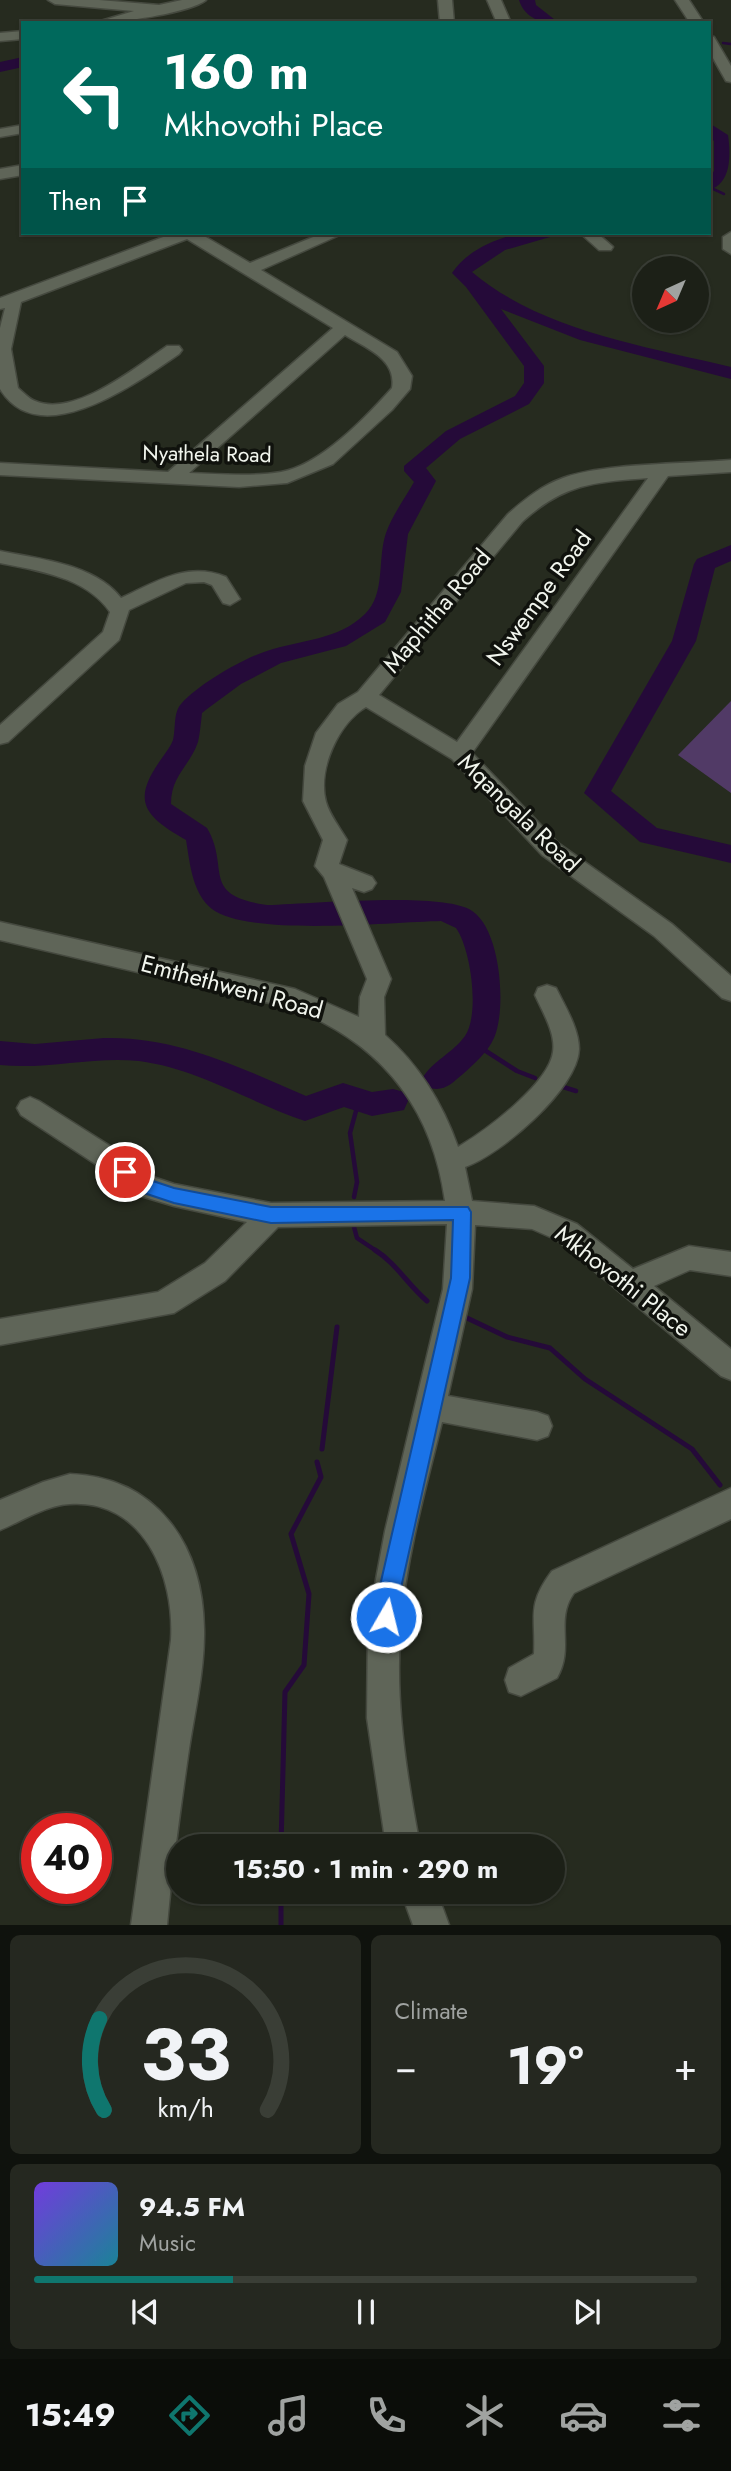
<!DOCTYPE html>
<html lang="en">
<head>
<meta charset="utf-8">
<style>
	body { margin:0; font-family:Jost,sans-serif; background:#252820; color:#f1f3f6; height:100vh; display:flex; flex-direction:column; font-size:26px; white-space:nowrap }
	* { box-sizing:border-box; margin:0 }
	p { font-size:23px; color:#a0a3a1 }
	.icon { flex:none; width:38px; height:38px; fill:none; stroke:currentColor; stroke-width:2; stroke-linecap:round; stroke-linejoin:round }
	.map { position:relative; height:1925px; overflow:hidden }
	.sheet { display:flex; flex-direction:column; gap:10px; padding:10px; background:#0f120d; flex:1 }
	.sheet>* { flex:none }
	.banner { position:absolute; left:21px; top:21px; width:690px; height:214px; border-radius:0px; box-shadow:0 2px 5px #0004,0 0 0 2px #3a3e36; background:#00695c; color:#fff; overflow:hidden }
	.needle { width:46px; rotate:224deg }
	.controls { position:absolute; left:632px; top:256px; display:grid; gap:14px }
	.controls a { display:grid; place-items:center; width:77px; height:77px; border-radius:50%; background:#1c2017; box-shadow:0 2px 5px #0004,0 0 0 2px #3a3e36; font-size:35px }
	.speed { position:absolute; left:21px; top:1813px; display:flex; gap:14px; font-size:35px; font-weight:700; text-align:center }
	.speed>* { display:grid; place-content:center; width:91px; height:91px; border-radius:50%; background:#1c2017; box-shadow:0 2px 5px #0004,0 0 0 2px #3a3e36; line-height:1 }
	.speed .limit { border:10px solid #d22; background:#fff; color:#111 }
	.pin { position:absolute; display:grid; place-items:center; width:60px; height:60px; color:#fff; margin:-30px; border:4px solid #fff; border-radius:50%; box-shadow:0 2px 7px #0007 }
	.me { position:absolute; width:77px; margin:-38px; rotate:8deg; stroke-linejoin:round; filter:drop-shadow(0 0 5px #0008) }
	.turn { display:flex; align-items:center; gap:24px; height:147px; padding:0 28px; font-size:32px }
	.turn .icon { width:91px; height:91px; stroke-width:2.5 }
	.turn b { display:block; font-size:49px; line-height:60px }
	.then { display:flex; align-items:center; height:66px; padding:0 28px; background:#0003; gap:14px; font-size:26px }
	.big { font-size:52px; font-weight:700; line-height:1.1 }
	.sheet .card { flex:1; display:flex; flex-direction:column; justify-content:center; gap:10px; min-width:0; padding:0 24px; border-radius:10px; background:#252820 }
	.sheet .dial { align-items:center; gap:0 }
	.dial svg { height:182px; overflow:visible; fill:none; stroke:#3a3e36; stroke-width:7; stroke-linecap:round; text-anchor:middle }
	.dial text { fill:#f1f3f6; stroke:none }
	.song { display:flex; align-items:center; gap:21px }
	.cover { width:84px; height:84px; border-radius:10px; background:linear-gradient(135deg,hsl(260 70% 55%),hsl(190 70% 35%)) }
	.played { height:7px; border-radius:4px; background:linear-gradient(90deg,#0f766e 30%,#3a3e36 30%) }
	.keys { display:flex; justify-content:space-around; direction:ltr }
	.heat { display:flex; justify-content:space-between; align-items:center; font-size:38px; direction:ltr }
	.sheet .tiles { flex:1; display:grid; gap:10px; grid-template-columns:1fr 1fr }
	.card:last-child { grid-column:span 2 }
	.trip { position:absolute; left:166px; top:1834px; width:399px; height:70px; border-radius:35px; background:#1c2017; box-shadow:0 2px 5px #0004,0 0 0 2px #3a3e36; font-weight:700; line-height:70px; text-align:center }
	.dock { display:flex; height:112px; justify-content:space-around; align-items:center; background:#0b0d09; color:#a0a3a1 }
	.dock .icon { width:49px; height:49px }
	.dock .on { color:#0f766e }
	.dock b { font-size:32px; color:#f1f3f6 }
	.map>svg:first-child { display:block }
	.green { fill:#513a66 }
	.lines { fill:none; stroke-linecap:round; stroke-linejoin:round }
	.stream-far2 { stroke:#250a39; stroke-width:2.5 }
	.stream-far1 { stroke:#250a39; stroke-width:4.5 }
	.stream { stroke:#250a39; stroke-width:5 }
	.river { fill:#250a39; fill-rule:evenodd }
	.minor-casing { stroke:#45493f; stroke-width:3 }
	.minor { fill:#5f6558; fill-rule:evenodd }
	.route { fill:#1a73e8; stroke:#114b97; stroke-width:2 }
	.labels { text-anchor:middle; stroke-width:7; stroke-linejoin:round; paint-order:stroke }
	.far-street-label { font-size:21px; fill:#f1f5ed; stroke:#10120d }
	.street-label { font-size:24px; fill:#f1f5ed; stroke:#10120d }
</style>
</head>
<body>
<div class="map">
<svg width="731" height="1925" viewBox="0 0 731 1925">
	<rect width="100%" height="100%" fill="#262b1f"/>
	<!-- green -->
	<polygon class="green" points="731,701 731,793 678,755"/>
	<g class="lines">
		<!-- stream-far2 -->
		<g class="stream-far2">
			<polyline points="723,43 731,44"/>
			<polyline points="709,187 724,194"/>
		</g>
		<!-- stream-far1 -->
		<g class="stream-far1">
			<polyline points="475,1044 517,1071 535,1078"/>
			<polyline points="557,1085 576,1091"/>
			<polyline points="354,1197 357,1182 350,1133 359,1100"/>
			<polyline points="354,1227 357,1238 378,1252"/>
		</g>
		<!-- stream -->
		<g class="stream">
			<path d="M375 1250C396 1263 408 1285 427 1301"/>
			<polyline points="467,1318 507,1337 550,1348 585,1379 692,1449 720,1485"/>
			<polyline points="322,1449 337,1327"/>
			<polyline points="281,1846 285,1692 304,1665 309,1594 291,1534 321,1477 317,1462"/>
			<polyline points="281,1892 281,1925"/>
		</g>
		<!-- river -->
		<g class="river">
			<path d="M519 0H535L536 5 559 23C542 23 525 19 519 0Z"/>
			<polygon points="23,57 23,67 0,72 0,62"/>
			<path d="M709 123 728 135C731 156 731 184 709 190V179L714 171V141L709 136Z"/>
			<path d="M521 233H553L550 237 505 250 472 272C542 331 645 346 731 367V379L580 340 501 309 544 366V383L529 404 460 439 426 468 436 481 408 534 401 592 385 622 346 646 281 663 241 684 207 709 202 713C201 722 200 733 198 742 190 766 171 775 171 804L207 828C231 869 199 895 267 905 310 904 435 892 469 909 501 925 507 1009 494 1038 487 1053 475 1063 463 1074 451 1084 443 1093 427 1087L422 1079C432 1061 453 1053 465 1036 480 1014 471 949 456 928L441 921C391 922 249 937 212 909 192 893 190 863 186 840 145 816 130 802 162 758 166 752 171 746 173 740 176 729 173 713 181 704 199 684 242 659 267 651 300 640 339 640 365 614 386 594 377 559 386 533 392 516 405 498 414 482L404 471V466L446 431 515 396 524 383V366L466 287 452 273C468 250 494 239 521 233Z"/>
			<polygon points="731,545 731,561 715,568 696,641 611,791 657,828 731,845 731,863 640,842 584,793 672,641 694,564 697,559"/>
			<path d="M104 1038C177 1036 241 1068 306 1096L343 1083 372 1092 393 1089 404 1092 408 1101 404 1110 372 1116 344 1107 305 1121C249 1102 199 1069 139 1061 93 1056 47 1070 0 1065V1041L35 1044Z"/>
		</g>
		<defs>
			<g id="minor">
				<path d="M48 0H99L159 5 182 0H206C190 13 118 23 94 23L134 11 55 4Z"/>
				<polygon points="438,0 452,0 454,23 440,23"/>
				<polygon points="487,0 501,0 511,23 497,23"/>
				<polygon points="675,0 689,0 704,23 690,23"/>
				<polygon points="23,31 23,39 0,41 0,33"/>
				<polygon points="709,36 714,37 731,66 731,82 726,81 709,51"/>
				<polygon points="23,125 23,133 0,137 0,129"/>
				<polygon points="23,165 23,175 0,179 0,169"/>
				<polygon points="731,232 731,254 723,249 723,237"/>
				<path d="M174 233H199L250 263 323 233H344L261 270 397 352 412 376 410 389 392 410 333 464 287 483 239 487 0 475V463L168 472 333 328 187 239 21 302 11 349 18 388C23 392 29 399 35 401 74 418 136 367 167 346H179L182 350 179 354C138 382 40 454 0 389V328L5 308 0 309V298ZM345 335C366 348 397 359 392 388 366 417 321 465 281 472 251 477 219 474 189 473Z"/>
				<polygon points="580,233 597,233 613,247 611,250 599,250"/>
				<path d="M731 460V472L668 476 472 753 558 843 672 924 731 976V1001L722 998 654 936 542 855 452 759 366 707C339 723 317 769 326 802 329 814 340 828 347 840L339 864 372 877 376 883 372 889 364 892 352 888 391 979 384 997 385 1035C419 1065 443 1104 458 1147 485 1131 549 1084 553 1052 556 1033 542 1011 535 995L538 988 547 985 556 988C565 1006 579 1029 579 1049 578 1089 500 1155 465 1167L472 1201 534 1206 577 1224 633 1269 689 1246 731 1252V1276L690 1270 654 1286 731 1349V1380L721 1376 557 1240 532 1229 475 1225 472 1289 448 1396 537 1412 548 1416 552 1426 548 1436 537 1440 442 1422C426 1487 407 1554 401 1622 394 1697 406 1772 420 1846H386L367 1718 368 1622 385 1531 443 1289 447 1224 278 1227 225 1281 174 1313 0 1345V1319L158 1292 205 1263 247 1222 174 1206 131 1193 100 1167 21 1115 17 1108 21 1101 30 1097 39 1101 118 1151 150 1176 174 1184 271 1203 445 1201C432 1105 379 1042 291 1008L0 940V922L295 989 359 1017 360 997 367 979 324 877 315 866 323 840 303 801 305 766 316 733 338 704 358 692 508 514C525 499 541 486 563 478 603 463 685 464 731 460ZM648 478 457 742 379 695 522 522C563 484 594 482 648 478Z"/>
				<path d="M0 551C39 559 95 564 121 598 156 582 187 561 226 577L240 599 230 605 223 603 212 585 204 582 186 583 129 610 119 640 8 742 0 744V725L103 632 110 612C86 577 39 571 0 563Z"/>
				<path d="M70 1474C157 1477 203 1545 204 1629 205 1670 194 1714 188 1756 180 1812 172 1868 167 1925H131L171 1640C175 1577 144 1499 70 1504 46 1505 22 1521 0 1530V1500L43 1482Z"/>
				<path d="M731 1488V1519L574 1593C554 1621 575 1647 557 1678L521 1696 509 1692 505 1680 509 1668 534 1654C536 1616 526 1606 552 1571Z"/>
				<polygon points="401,1892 437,1892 449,1925 413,1925"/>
			</g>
		</defs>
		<!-- minor casing -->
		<use href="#minor" class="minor-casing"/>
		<!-- minor -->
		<use href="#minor" class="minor"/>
	</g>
	<!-- route -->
	<polygon class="route" points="125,1165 147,1179 174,1188 271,1207 468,1207 471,1212 470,1278 393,1624 386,1627 378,1624 375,1617 379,1590 451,1278 453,1220 271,1223 174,1203 141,1192 116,1172"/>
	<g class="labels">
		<!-- far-street labels -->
		<g class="far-street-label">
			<text transform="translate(207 454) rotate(1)" y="7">Nyathela Road</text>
		</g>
		<!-- street labels -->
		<g class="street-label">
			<text transform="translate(539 598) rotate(-54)" y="8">Nswempe Road</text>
			<text transform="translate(437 611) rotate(-50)" y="8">Maphitha Road</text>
			<text transform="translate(519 813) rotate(44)" y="8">Mqangala Road</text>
			<text transform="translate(232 987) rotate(15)" y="8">Emthethweni Road</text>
			<text transform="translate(623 1281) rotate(38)" y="8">Mkhovothi Place</text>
		</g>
	</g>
</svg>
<div class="controls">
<a><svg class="needle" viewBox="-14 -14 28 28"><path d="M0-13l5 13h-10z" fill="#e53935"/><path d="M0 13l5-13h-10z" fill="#a0a3a1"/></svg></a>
</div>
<div class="speed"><div class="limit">40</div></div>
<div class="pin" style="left:125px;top:1172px;background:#d93025"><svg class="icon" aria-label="arrive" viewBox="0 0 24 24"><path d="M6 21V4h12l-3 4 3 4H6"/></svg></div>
<svg class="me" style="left:386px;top:1617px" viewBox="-20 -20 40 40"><circle r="17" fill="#1a73e8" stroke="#fff" stroke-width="3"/><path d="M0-11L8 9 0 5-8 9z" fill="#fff"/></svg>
<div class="trip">15:50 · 1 min · 290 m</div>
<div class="banner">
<div class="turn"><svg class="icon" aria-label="left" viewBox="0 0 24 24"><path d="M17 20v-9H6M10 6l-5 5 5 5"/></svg><div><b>160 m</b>Mkhovothi Place</div></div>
<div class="then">Then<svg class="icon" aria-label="arrive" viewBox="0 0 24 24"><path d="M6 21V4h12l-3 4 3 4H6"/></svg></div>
</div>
</div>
<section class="sheet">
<div class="tiles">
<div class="card dial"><svg viewBox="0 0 100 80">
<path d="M14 69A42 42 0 1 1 86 69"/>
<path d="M14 69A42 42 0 0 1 12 29" stroke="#0f766e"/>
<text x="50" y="56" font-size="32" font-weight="700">33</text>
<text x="50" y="72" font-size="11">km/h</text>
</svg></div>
<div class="card"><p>Climate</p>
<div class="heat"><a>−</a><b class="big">19°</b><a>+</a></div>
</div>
<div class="card">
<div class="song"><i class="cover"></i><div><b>94.5 FM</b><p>Music</p></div></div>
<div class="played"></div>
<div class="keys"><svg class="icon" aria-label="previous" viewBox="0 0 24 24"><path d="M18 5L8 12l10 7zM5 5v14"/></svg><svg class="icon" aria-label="pause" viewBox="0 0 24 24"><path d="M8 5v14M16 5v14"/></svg><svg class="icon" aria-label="next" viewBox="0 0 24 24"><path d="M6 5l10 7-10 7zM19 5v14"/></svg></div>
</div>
</div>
</section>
<nav class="dock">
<b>15:49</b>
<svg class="icon on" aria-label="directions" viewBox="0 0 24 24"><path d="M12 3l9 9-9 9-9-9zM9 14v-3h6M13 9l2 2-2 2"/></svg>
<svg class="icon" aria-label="music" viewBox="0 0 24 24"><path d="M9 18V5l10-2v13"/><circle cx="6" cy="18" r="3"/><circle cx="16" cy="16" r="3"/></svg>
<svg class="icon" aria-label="phone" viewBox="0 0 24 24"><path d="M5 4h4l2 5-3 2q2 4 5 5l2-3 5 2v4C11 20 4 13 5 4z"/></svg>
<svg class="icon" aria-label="climate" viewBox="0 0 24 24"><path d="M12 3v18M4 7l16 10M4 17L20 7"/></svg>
<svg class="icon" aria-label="car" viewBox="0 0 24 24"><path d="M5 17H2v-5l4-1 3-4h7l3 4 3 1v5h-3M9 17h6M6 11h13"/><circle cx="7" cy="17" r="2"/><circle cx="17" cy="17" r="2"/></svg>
<svg class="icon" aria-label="filters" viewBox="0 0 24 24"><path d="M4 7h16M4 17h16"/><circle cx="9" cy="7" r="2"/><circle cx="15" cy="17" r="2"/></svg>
</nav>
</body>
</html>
